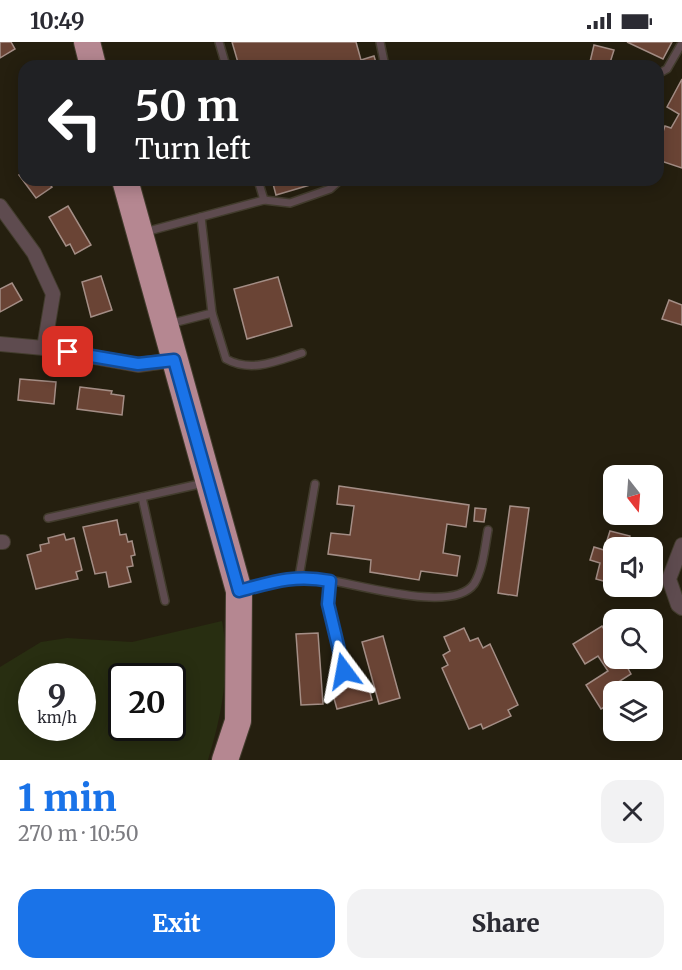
<!DOCTYPE html>
<html lang="en">
<head>
<meta charset="utf-8">
<style>
  :root { --surface:#fff; --page:#f2f2f3; --text:#2b2b33; --muted:#7c7c81; --accent:#1a73e8 }
  body { margin:0; font-family:Merriweather,serif; background:var(--page); color:var(--text); height:100vh; display:flex; flex-direction:column; font-size:22px; white-space:nowrap }
  * { box-sizing:border-box; margin:0 }
  p { font-size:20px; color:var(--muted) }
  .icon { flex:none; width:33px; height:33px; fill:none; stroke:currentColor; stroke-width:2; stroke-linecap:round; stroke-linejoin:round }
  .map { position:relative; height:718px; overflow:hidden }
  .side { display:flex; flex-direction:column; background:var(--surface); flex:1 }
  .side>* { flex:none }
  .hud { position:absolute; left:18px; top:18px; width:646px; height:126px; border-radius:18px; box-shadow:0 3px 15px #0003; background:#202124; color:#fff; overflow:hidden }
  .needle { width:39px; rotate:163deg }
  .tools { position:absolute; left:603px; top:423px; display:grid; gap:12px }
  .tools a { display:grid; place-items:center; width:60px; height:60px; border-radius:12px; background:var(--surface); box-shadow:0 3px 15px #0003; font-size:30px }
  .speed { position:absolute; left:18px; top:621px; display:flex; gap:12px; font-size:30px; font-weight:700; text-align:center }
  .speed>* { display:grid; place-content:center; width:78px; height:78px; border-radius:50%; background:var(--surface); box-shadow:0 3px 15px #0003; line-height:1 }
  .speed small { font-size:15px; font-weight:400 }
  .speed .limit { border:3px solid #111; border-radius:9px; background:#fff; color:#111 }
  .pin { position:absolute; display:grid; place-items:center; width:51px; height:51px; color:#fff; margin:-26px; border-radius:12px; box-shadow:0 3px 9px #0006 }
  .me { position:absolute; width:66px; margin:-33px; rotate:347deg; stroke-linejoin:round; filter:drop-shadow(0 0 4px #0008) }
  .turn { display:flex; align-items:center; gap:21px; height:126px; padding:0 18px; font-size:27px }
  .turn .icon { width:78px; height:78px; stroke-width:2.5 }
  .turn b { display:block; font-size:42px; line-height:51px }
  .round { display:grid; place-items:center; flex:none; width:63px; height:63px; border-radius:18px; background:var(--page) }
  .head { display:flex; align-items:center; justify-content:space-between; height:102px; padding:0 18px }
  h1 { font-size:36px; font-weight:800; line-height:45px; color:var(--accent) }
  .primary-button { display:flex; gap:12px; margin-top:auto; padding:12px 18px }
  .primary-button a { flex:1; height:69px; border-radius:18px; background:var(--accent); color:#fff; font-size:24px; font-weight:800; line-height:69px; text-align:center }
  .primary-button a+a { background:var(--page); color:var(--text) }
  .status { display:flex; justify-content:space-between; align-items:center; height:42px; padding:0 30px; background:var(--surface); direction:ltr }
  .status svg { height:16px; fill:currentColor }
  .map>svg:first-child { display:block }
  .green { fill:#282e11; fill-rule:evenodd }
  .building { fill:#6a4435; stroke:#a48e86; stroke-width:1.5 }
  .lines { fill:none; stroke-linecap:round; stroke-linejoin:round }
  .lane-casing { stroke:#423c2d; stroke-width:10 }
  .street-casing { stroke:#423c2d; stroke-width:16 }
  .highway-casing { stroke:#423c2d; stroke-width:28 }
  .lane { stroke:#5e4b4f; stroke-width:7 }
  .street { stroke:#5e4b4f; stroke-width:14 }
  .highway { stroke:#b58791; stroke-width:26 }
  .route-casing { stroke:#114b97; stroke-width:15 }
  .route { stroke:#1a73e8; stroke-width:10 }
</style>
</head>
<body>
<div class="status"><b>10:49</b><svg viewBox="0 0 49 12"><path d="M0 12V9h3v3zM5 12V6h3v6zM10 12V3h3v9zM15 12V0h3v12zM26 1h20v11H26zM47 4h2v5h-2z"/></svg></div>
<div class="map">
<svg width="682" height="718" viewBox="0 0 682 718">
  <rect width="100%" height="100%" fill="#251f0f"/>
  <path class="green" d="M222 579C231 626 222 673 208 718H0V625L41 600 67 596 132 600ZM32 634H82V686H32ZM122 634H172V686H122Z"/>
  <g class="building">
    <polygon points="0,0 11,0 15,7 0,16"/>
    <polygon points="232,0 356,0 361,18 374,14 377,24 239,24"/>
    <polygon points="627,0 672,0 663,17"/>
    <polygon points="594,3 614,8 609,24 590,20"/>
    <polygon points="682,37 682,126 658,118 658,104 665,84 671,86 679,72 667,65"/>
    <polygon points="24,130 24,138 46,138 52,145 36,156 19,133"/>
    <polygon points="272,138 327,138 276,153"/>
    <polygon points="68,164 91,203 75,212 70,202 66,204 49,175"/>
    <polygon points="101,234 112,268 91,275 82,240"/>
    <polygon points="278,235 292,284 247,297 234,247"/>
    <polygon points="12,241 22,258 0,270 0,247"/>
    <polygon points="669,258 682,263 682,283 662,277"/>
    <polygon points="20,337 56,340 54,362 18,358"/>
    <polygon points="80,345 112,349 111,352 124,354 122,373 77,367"/>
    <polygon points="339,444 469,463 466,485 447,482 443,511 460,514 457,534 421,529 419,538 370,530 371,518 328,512 331,491 350,493 354,464 337,462"/>
    <polygon points="510,464 529,466 517,554 498,551"/>
    <polygon points="475,466 486,467 484,480 474,479"/>
    <polygon points="117,478 120,493 126,492 128,500 132,499 135,513 131,514 133,524 127,525 131,540 109,545 106,530 95,532 83,485"/>
    <polygon points="610,489 630,494 627,506 614,506 614,542 596,537 600,521 590,518 594,505 604,508"/>
    <polygon points="64,492 66,498 74,496 82,528 76,530 78,537 36,547 27,513 41,509 40,503 49,501 48,496"/>
    <polygon points="602,584 614,603 614,616 622,616 631,632 612,644 615,650 614,660 601,667 586,643 608,629 598,614 585,622 573,602"/>
    <polygon points="464,586 470,599 478,596 483,606 490,602 518,663 508,668 511,674 483,687 481,682 469,687 442,626 448,623 443,613 450,609 444,595"/>
    <polygon points="318,591 323,662 301,663 296,592"/>
    <polygon points="383,594 400,656 379,662 362,600"/>
    <polygon points="366,636 372,658 337,667 331,646"/>
  </g>
  <g class="lines">
    <g class="lane-casing">
      <g id="lane">
        <polyline points="219,0 226,24"/>
        <polyline points="380,0 385,24"/>
        <polyline points="658,32 667,27 682,1"/>
        <polyline points="264,158 290,161 330,147 340,138"/>
        <polyline points="145,190 264,158 258,138"/>
        <path d="M212 271 226 317C251 331 277 319 302 311"/>
        <polyline points="169,282 212,271 201,175"/>
        <polyline points="142,455 165,559"/>
        <polyline points="48,476 204,441"/>
        <polyline points="299,535 315,442"/>
        <polyline points="330,539 328,562 344,629"/>
        <path d="M244 548C265 542 286 534 308 535 342 536 450 575 474 542 483 528 485 504 488 488"/>
      </g>
    </g>
    <g class="street-casing">
      <g id="street">
        <polyline points="0,164 34,211 53,252 44,306"/>
        <polyline points="0,302 44,306 138,323 174,318"/>
        <polyline points="0,500 3,500"/>
        <polyline points="682,503 669,537 678,563 682,566"/>
      </g>
    </g>
    <g class="highway-casing">
      <g id="highway">
        <polyline points="87,0 93,24"/>
        <polyline points="125,138 239,549 238,679 225,718"/>
      </g>
    </g>
    <use href="#lane" class="lane"/>
    <use href="#street" class="street"/>
    <use href="#highway" class="highway"/>
  </g>
  <g class="lines">
    <g class="route-casing">
      <path id="route" d="M68 310 138 322 174 318 239 549C272 540 295 532 330 539L328 562 344 629"/>
    </g>
    <use href="#route" class="route"/>
  </g>
</svg>
<div class="tools">
<a><svg class="needle" viewBox="-14 -14 28 28"><path d="M0-13l5 13h-10z" fill="#e53935"/><path d="M0 13l5-13h-10z" fill="#7c7c81"/></svg></a>
<a><svg class="icon" aria-label="sound" viewBox="0 0 24 24"><path d="M4 9h4l5-4v14l-5-4H4zM17 9q2 3 0 6"/></svg></a>
<a><svg class="icon" aria-label="search" viewBox="0 0 24 24"><circle cx="10" cy="10" r="6"/><path d="M15 15l6 6"/></svg></a>
<a><svg class="icon" aria-label="layers" viewBox="0 0 24 24"><path d="M12 4l9 5-9 5-9-5zM3 14l9 5 9-5"/></svg></a>
</div>
<div class="speed"><div>9<small>km/h</small></div><div class="limit">20</div></div>
<div class="pin" style="left:68px;top:310px;background:#d93025"><svg class="icon" aria-label="arrive" viewBox="0 0 24 24"><path d="M6 21V4h12l-3 4 3 4H6"/></svg></div>
<svg class="me" style="left:344px;top:629px" viewBox="-20 -20 40 40"><path d="M0-17L14 15 0 8-14 15z" fill="#1a73e8" stroke="#fff" stroke-width="4"/></svg>
<div class="hud">
<div class="turn"><svg class="icon" aria-label="left" viewBox="0 0 24 24"><path d="M17 20v-9H6M10 6l-5 5 5 5"/></svg><div><b>50 m</b>Turn left</div></div>
</div>
</div>
<section class="side">
<div class="head"><div><h1>1 min</h1><p>270 m · 10:50</p></div><a class="round"><svg class="icon" aria-label="close" viewBox="0 0 24 24"><path d="M6 6l12 12M18 6L6 18"/></svg></a></div>
<div class="primary-button"><a>Exit</a><a>Share</a></div>
</section>
</body>
</html>
